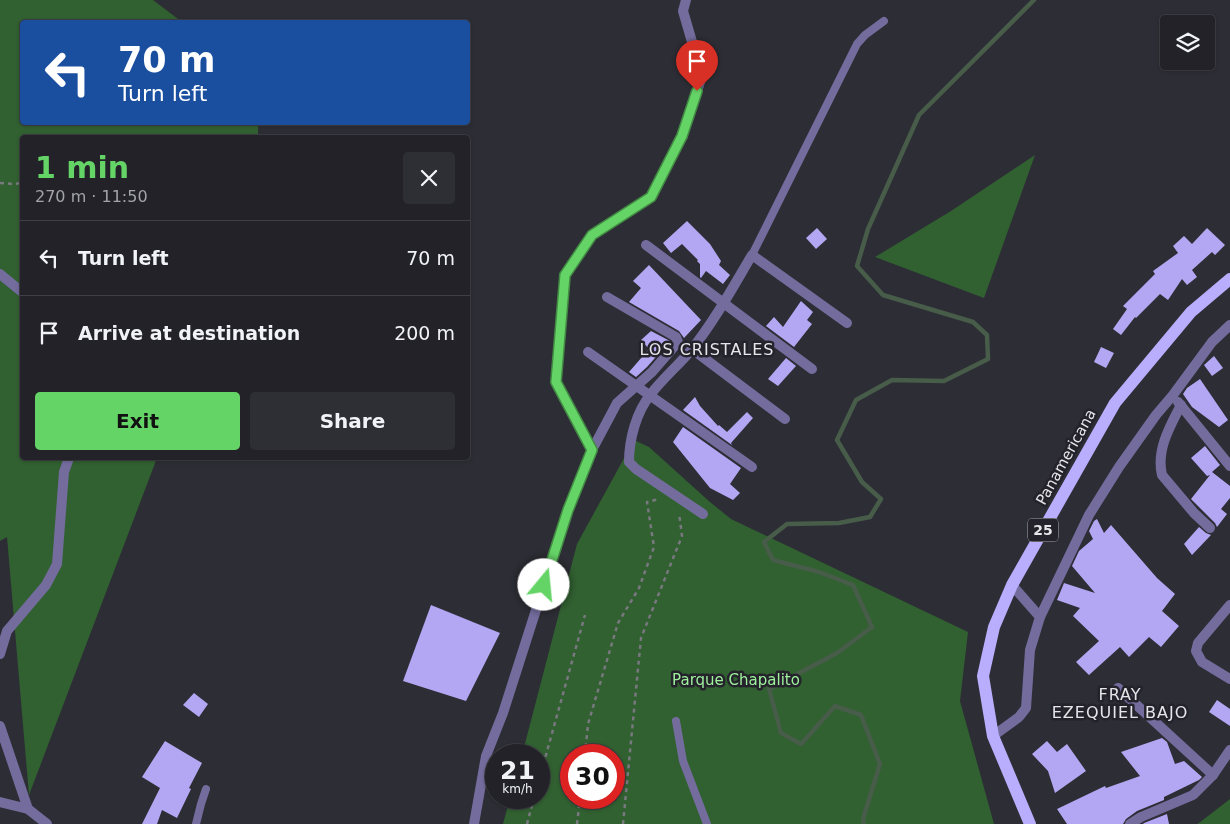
<!DOCTYPE html>
<html lang="en">
<head>
<meta charset="utf-8">
<style>
  :root { --surface:#222228; --page:#2e2f34; --text:#f1f3f6; --muted:#a2a4a8; --line:#3f3f45; --accent:#65d467 }
  body { margin:0; font-family:"DejaVu Sans",sans-serif; background:var(--page); color:var(--text); height:100vh; display:flex; flex-direction:column; font-size:19px; white-space:nowrap }
  * { box-sizing:border-box; margin:0 }
  p { font-size:16px; color:var(--muted) }
  .icon { flex:none; width:28px; height:28px; fill:none; stroke:currentColor; stroke-width:2; stroke-linecap:round; stroke-linejoin:round }
  .map { position:relative; flex:1; overflow:hidden }
  .sheet { position:absolute; left:20px; top:135px; width:450px; height:325px; display:flex; flex-direction:column; background:var(--surface); border-radius:5px; box-shadow:0 1px 4px #0004,0 0 0 1px var(--line) }
  .sheet>* { flex:none }
  .top-card { position:absolute; left:20px; top:20px; width:450px; height:105px; border-radius:5px; box-shadow:0 1px 4px #0004,0 0 0 1px var(--line); background:#1a4fa0; color:#fff; overflow:hidden }
  .controls { position:absolute; left:1160px; top:15px; display:grid; gap:10px }
  .controls a { display:grid; place-items:center; width:55px; height:55px; border-radius:5px; background:var(--surface); box-shadow:0 1px 4px #0004,0 0 0 1px var(--line); font-size:25px }
  .speed { position:absolute; left:485px; top:744px; display:flex; gap:10px; font-size:25px; font-weight:700; text-align:center }
  .speed>* { display:grid; place-content:center; width:65px; height:65px; border-radius:50%; background:var(--surface); box-shadow:0 1px 4px #0004,0 0 0 1px var(--line); line-height:1 }
  .speed small { font-size:12px; font-weight:400 }
  .speed .limit { border:8px solid #d22; background:#fff; color:#111 }
  .pin { position:absolute; display:grid; place-items:center; width:42px; height:42px; color:#fff; margin:-51px -21px; border-radius:50% 50% 50% 0; rotate:-45deg; box-shadow:0 0 5px #0007 }
  .pin .icon { rotate:45deg }
  .me { position:absolute; width:55px; margin:-28px; rotate:17deg; stroke-linejoin:round; filter:drop-shadow(0 0 4px #0008) }
  .turn { display:flex; align-items:center; gap:18px; height:105px; padding:0 15px; font-size:22px }
  .turn .icon { width:65px; height:65px; stroke-width:2.5 }
  .turn b { display:block; font-size:35px; line-height:42px }
  .round { display:grid; place-items:center; flex:none; width:52px; height:52px; border-radius:5px; background:var(--page) }
  .summary { display:flex; align-items:center; justify-content:space-between; height:85px; padding:0 15px }
  h1 { font-size:30px; font-weight:800; line-height:38px; color:var(--accent) }
  .action { display:flex; gap:10px; margin-top:auto; padding:10px 15px }
  .action a { flex:1; height:58px; border-radius:5px; background:var(--accent); color:#111; font-size:20px; font-weight:800; line-height:58px; text-align:center }
  .action a+a { background:var(--page); color:var(--text) }
  ul { padding:0; list-style:none }
  li { display:flex; align-items:center; gap:15px; height:75px; padding:0 15px; border-top:1px solid var(--line) }
  li div { flex:1 }
  li b { display:block; font-size:19px }
  li em { font-style:normal }
  .map>svg:first-child { display:block }
  .green { fill:#316031; fill-rule:evenodd }
  .lines { fill:none; stroke-linecap:round; stroke-linejoin:round }
  .stream { stroke:#475c49; stroke-width:4.5 }
  .building { fill:#b3a7f3 }
  .path { stroke:#78787f; stroke-width:2.5; stroke-dasharray:4 4; stroke-linecap:butt }
  .service { stroke:#736c9d; stroke-width:8 }
  .minor { stroke:#736c9d; stroke-width:10 }
  .primary { stroke:#b9adfe; stroke-width:12 }
  .route-casing { stroke:#428a43; stroke-width:12 }
  .route { stroke:#65d467; stroke-width:9 }
  .labels { text-anchor:middle; stroke-width:5; stroke-linejoin:round; paint-order:stroke }
  .shield { fill:#24232b; stroke:#ababb1; stroke-width:1 }
  .shield-label { font-size:14px; font-weight:bold; fill:#e5e5ea }
  .street-label { font-size:15px; fill:#e5e5ea; stroke:#24232b }
  .park-label { font-size:15px; fill:#9ff19d; stroke:#24232b }
  .neighbourhood-label { font-size:16px; letter-spacing:1px; fill:#e5e5ea; stroke:#24232b }
</style>
</head>
<body>
<div class="map">
<svg width="1230" height="824" viewBox="0 0 1230 824">
  <rect width="100%" height="100%" fill="#2d2d35"/>
  <g class="green">
    <polygon points="0,0 153,0 182,22 22,22 22,122 258,123 258,137 22,138 22,458 157,458 29,795 7,537 0,541"/>
    <polygon points="1035,155 984,298 875,257 951,211"/>
    <path d="M634 440 649 447 710 502 731 519 968 632 960 701 994 824H503L510 798H539V755H522L577 544ZM571 755H614V798H571Z"/>
    <polygon points="1230,799 1230,824 1197,824 1199,823"/>
  </g>
  <g class="lines">
    <polyline class="stream" points="864,824 863,819 880,764 861,715 835,706 801,744 781,733 769,689 837,653 872,627 853,585 819,572 773,560 764,542 787,524 839,523 870,517 881,499 862,482 837,440 856,400 892,380 944,381 988,359 987,335 973,322 883,295 857,266 868,229 919,115 1034,0"/>
  </g>
  <g class="building">
    <polygon points="687,221 710,244 721,261 719,265 730,275 723,284 706,271 701,278 700,277 700,264 697,261 698,260 682,244 671,253 663,243"/>
    <polygon points="817,228 827,239 816,249 806,238"/>
    <polygon points="1207,228 1225,245 1215,255 1212,252 1192,270 1197,277 1187,285 1182,279 1168,300 1160,294 1136,318 1135,317 1121,335 1113,329 1127,309 1123,306 1155,274 1153,271 1178,253 1173,246 1184,236 1192,244"/>
    <polygon points="649,265 701,320 684,338 679,331 629,302 641,288 633,281"/>
    <polygon points="801,301 813,312 807,320 812,324 794,347 766,326 774,317 783,327"/>
    <polygon points="651,331 670,341 647,367 636,377 629,372 649,349 641,340"/>
    <polygon points="1101,347 1114,353 1106,368 1094,362"/>
    <polygon points="1214,356 1223,368 1212,376 1204,365"/>
    <polygon points="786,358 796,366 778,386 768,379"/>
    <polygon points="1200,379 1228,420 1219,427 1192,407 1183,394 1187,388"/>
    <polygon points="695,397 700,406 718,426 719,425 727,432 747,412 753,418 731,443 732,445 683,410"/>
    <polygon points="683,427 741,468 730,484 740,493 733,500 710,488 673,442"/>
    <polygon points="1205,446 1220,465 1212,472 1230,486 1230,498 1221,509 1227,514 1217,527 1215,523 1191,499 1210,475 1207,476 1191,458"/>
    <polygon points="1097,519 1104,533 1111,525 1157,578 1175,594 1162,611 1179,626 1161,647 1149,637 1129,657 1120,647 1089,675 1076,662 1099,641 1073,616 1080,608 1057,600 1064,583 1095,593 1072,566 1079,551 1093,539 1089,531 1094,521"/>
    <polygon points="1199,527 1206,533 1211,535 1192,555 1184,544"/>
    <polygon points="431,605 500,633 466,701 403,681"/>
    <polygon points="194,693 208,704 199,717 183,705"/>
    <polygon points="1217,700 1230,709 1230,726 1209,712"/>
    <polygon points="1162,738 1167,742 1175,764 1184,761 1202,777 1199,780 1164,797 1164,800 1137,811 1126,819 1123,824 1067,824 1057,809 1105,786 1106,788 1140,776 1121,752"/>
    <polygon points="165,741 202,763 189,788 191,789 177,818 162,810 157,824 142,824 160,788 142,777"/>
    <polygon points="1047,741 1057,752 1067,744 1086,771 1055,793 1048,771 1032,754"/>
    <polygon points="1167,814 1169,824 1143,824 1144,823"/>
  </g>
  <g class="lines">
    <g class="path">
      <polyline points="0,183 13,184 22,183"/>
      <polyline points="585,755 588,724 618,623 639,588 654,547 647,502 659,499"/>
      <polyline points="539,780 585,615"/>
      <polyline points="527,824 534,798"/>
      <polyline points="577,824 580,798"/>
      <polyline points="623,824 641,638 682,536 679,513"/>
    </g>
    <g class="service">
      <polyline points="752,255 857,44 865,35 884,21"/>
      <polyline points="676,721 683,761 707,824"/>
      <polyline points="196,824 201,804 206,789"/>
    </g>
    <g class="minor">
      <polyline points="646,245 812,369"/>
      <polyline points="0,274 22,292"/>
      <polyline points="692,349 785,419"/>
      <polyline points="588,352 752,467"/>
      <polyline points="1178,402 1230,466"/>
      <path d="M1181 405C1170 426 1156 450 1162 475L1194 513 1210 528"/>
      <polyline points="592,450 617,403 652,372 678,342 676,337 607,297"/>
      <path d="M703 514 636 469 629 462C629 440 636 412 651 394 663 378 679 365 692 349 715 320 733 287 752 255L847 323"/>
      <polyline points="1012,585 1040,617"/>
      <polyline points="1230,605 1198,643 1196,651 1202,662 1230,679"/>
      <polyline points="0,654 7,631 46,585 57,564 64,472 69,458"/>
      <polyline points="1118,688 1213,775"/>
      <polyline points="0,726 28,809"/>
      <polyline points="993,736 1019,717 1026,708 1030,650 1040,617 1089,515 1119,467 1156,415 1173,395 1212,342 1230,325"/>
      <polyline points="0,802 28,809 47,824"/>
      <polyline points="474,824 486,756 503,713 568,510 592,450 556,382 565,275 592,235 651,197 682,136 702,76 683,11 686,0"/>
      <polyline points="1130,824 1141,817 1193,795 1213,775 1230,750"/>
    </g>
    <polyline class="primary" points="1030,824 993,736 983,676 994,627 1012,585 1115,403 1191,312 1230,279"/>
  </g>
  <g class="lines">
    <g class="route-casing">
      <polyline id="route" points="544,585 568,510 592,450 556,382 565,275 592,235 651,197 682,136 697,91"/>
    </g>
    <use href="#route" class="route"/>
  </g>
  <g class="labels">
    <rect class="shield" x="1028" y="518.5" width="30" height="23" rx="4"/>
    <g class="shield-label">
      <text x="1043" y="535">25</text>
    </g>
    <g class="street-label">
      <text transform="translate(1066 457) rotate(-61)" y="5">Panamericana</text>
    </g>
    <g class="park-label">
      <text x="736" y="685">Parque Chapalito</text>
    </g>
    <g class="neighbourhood-label">
      <text x="707" y="355">LOS CRISTALES</text>
      <text x="1120" y="700">FRAY<tspan x="1120" dy="18">EZEQUIEL BAJO</tspan></text>
    </g>
  </g>
</svg>
<div class="controls">
<a><svg class="icon" aria-label="layers" viewBox="0 0 24 24"><path d="M12 4l9 5-9 5-9-5zM3 14l9 5 9-5"/></svg></a>
</div>
<div class="speed"><div>21<small>km/h</small></div><div class="limit">30</div></div>
<div class="pin" style="left:697px;top:91px;background:#d93025"><svg class="icon" aria-label="arrive" viewBox="0 0 24 24"><path d="M6 21V4h12l-3 4 3 4H6"/></svg></div>
<svg class="me" style="left:544px;top:585px" viewBox="-20 -20 40 40"><circle r="19" fill="#fff"/><path d="M0-13L10 11 0 6-10 11z" fill="#65d467"/></svg>
<div class="top-card">
<div class="turn"><svg class="icon" aria-label="left" viewBox="0 0 24 24"><path d="M17 20v-9H6M10 6l-5 5 5 5"/></svg><div><b>70 m</b>Turn left</div></div>
</div>
<section class="sheet">
<div class="summary"><div><h1>1 min</h1><p>270 m · 11:50</p></div><a class="round"><svg class="icon" aria-label="close" viewBox="0 0 24 24"><path d="M6 6l12 12M18 6L6 18"/></svg></a></div>
<ul>
<li><svg class="icon" aria-label="left" viewBox="0 0 24 24"><path d="M17 20v-9H6M10 6l-5 5 5 5"/></svg><div><b>Turn left</b></div><em>70 m</em></li>
<li><svg class="icon" aria-label="arrive" viewBox="0 0 24 24"><path d="M6 21V4h12l-3 4 3 4H6"/></svg><div><b>Arrive at destination</b></div><em>200 m</em></li>
</ul>
<div class="action"><a>Exit</a><a>Share</a></div>
</section>
</div>
</body>
</html>
